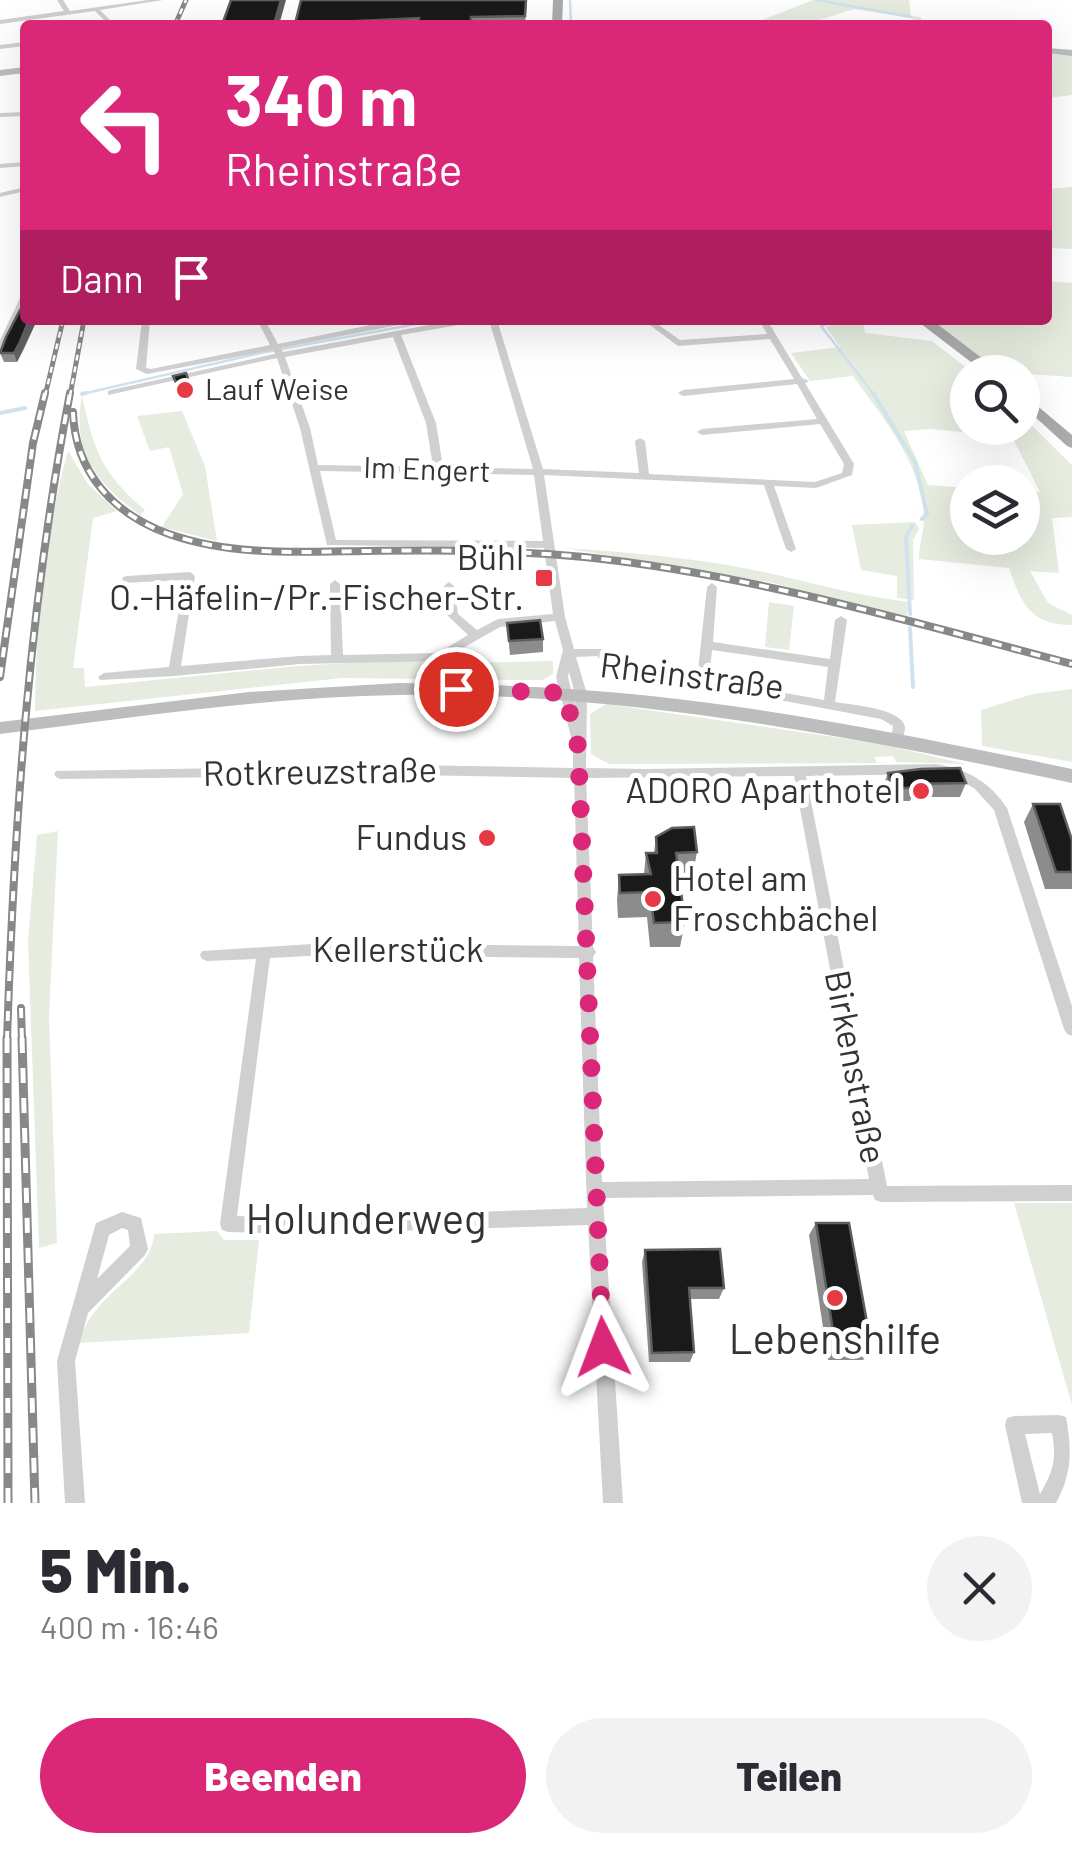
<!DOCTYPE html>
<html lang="de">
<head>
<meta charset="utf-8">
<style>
  :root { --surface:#fff; --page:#f2f2f3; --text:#2b2b33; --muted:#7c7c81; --accent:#db2777 }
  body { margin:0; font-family:Barlow,sans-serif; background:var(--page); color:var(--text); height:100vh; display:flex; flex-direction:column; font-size:38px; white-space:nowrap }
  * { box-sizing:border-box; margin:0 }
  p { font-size:32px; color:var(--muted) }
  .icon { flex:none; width:55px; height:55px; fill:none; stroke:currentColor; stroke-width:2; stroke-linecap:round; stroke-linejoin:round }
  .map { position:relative; height:1503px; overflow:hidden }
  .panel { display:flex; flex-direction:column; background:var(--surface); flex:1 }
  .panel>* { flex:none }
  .banner { position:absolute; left:20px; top:20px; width:1032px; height:305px; border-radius:10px; box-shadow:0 10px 40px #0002; background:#db2777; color:#fff; overflow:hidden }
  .buttons { position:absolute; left:950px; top:355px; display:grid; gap:20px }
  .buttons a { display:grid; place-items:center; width:90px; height:90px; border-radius:50%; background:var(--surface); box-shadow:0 10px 40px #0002; font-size:50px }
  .pin { position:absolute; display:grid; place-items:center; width:85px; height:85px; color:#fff; margin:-42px; border:5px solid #fff; border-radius:50%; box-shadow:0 2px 10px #0007 }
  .me { position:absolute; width:110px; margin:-55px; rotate:357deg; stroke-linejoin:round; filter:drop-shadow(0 0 8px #0008) }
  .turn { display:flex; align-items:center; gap:35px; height:210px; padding:0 40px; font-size:45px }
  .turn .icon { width:130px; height:130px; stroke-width:2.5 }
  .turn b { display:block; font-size:70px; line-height:85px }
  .then { display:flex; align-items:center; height:95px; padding:0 40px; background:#0003; gap:20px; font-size:38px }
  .round { display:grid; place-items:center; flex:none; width:105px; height:105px; border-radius:52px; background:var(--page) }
  .headline { display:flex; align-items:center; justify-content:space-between; height:170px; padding:0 40px }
  h1 { font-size:60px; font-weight:800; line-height:75px }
  .cta { display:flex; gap:20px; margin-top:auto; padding:20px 40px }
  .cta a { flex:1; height:115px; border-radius:60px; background:var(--accent); color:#fff; font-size:40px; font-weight:800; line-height:115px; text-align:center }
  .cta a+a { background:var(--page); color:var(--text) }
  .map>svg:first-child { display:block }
  .green { fill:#e6ecdf; fill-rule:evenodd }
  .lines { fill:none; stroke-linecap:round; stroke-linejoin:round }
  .stream-far1 { stroke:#cfe2ee; stroke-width:2.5 }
  .stream { stroke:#cfe2ee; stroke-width:4 }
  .street { fill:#d0d0d0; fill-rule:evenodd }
  .secondary { fill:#bdbdbd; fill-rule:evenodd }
  .primary { fill:#ababab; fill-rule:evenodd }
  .rail-far2-casing { stroke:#888; stroke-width:5 }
  .rail-far1-casing { stroke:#888; stroke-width:8 }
  .rail-casing { stroke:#888; stroke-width:9 }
  .rail-far2 { stroke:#fff; stroke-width:2.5; stroke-dasharray:6; stroke-linecap:butt }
  .rail-far1 { stroke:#fff; stroke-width:4; stroke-dasharray:10; stroke-linecap:butt }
  .rail { stroke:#fff; stroke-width:5; stroke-dasharray:15; stroke-linecap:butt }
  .wall { fill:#8c8c8c }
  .shaded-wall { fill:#5f5f5f }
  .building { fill:#1a1a1a; stroke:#5f5f5f; stroke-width:2.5 }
  .route { stroke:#db2777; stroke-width:18; stroke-dasharray:0 32.4 }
  .poi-dot { fill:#e63946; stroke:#fff; stroke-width:4 }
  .labels { text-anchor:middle; stroke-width:10; stroke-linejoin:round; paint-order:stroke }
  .far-poi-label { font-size:30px; fill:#333; stroke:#fff; text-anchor:start }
  .far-street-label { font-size:30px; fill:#333; stroke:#fff }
  .poi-label { font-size:35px; fill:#333; stroke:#fff; text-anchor:end }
  .street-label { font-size:35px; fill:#333; stroke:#fff }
  .near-street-label { font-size:42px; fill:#333; stroke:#fff }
  .near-poi-label { font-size:42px; fill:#333; stroke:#fff }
</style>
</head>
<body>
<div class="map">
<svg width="1072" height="1503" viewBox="0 0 1072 1503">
  <rect width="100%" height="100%" fill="#fff"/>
  <g class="green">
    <polygon points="813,0 909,0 911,16 921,17 922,25 914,25 912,18 854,9 804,25 726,25 731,21 757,22"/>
    <polygon points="1048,51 1072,53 1072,95 1048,98"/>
    <polygon points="1072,187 1072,249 1048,248 1048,189"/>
    <polygon points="1048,281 1072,283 1072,377 999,372 931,320 1048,320"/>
    <path d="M846 320H863L865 333 932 341 972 372H968V428H1022L1023 417 1072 465V517L1052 518 1059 573 1030 571 1048 603 1072 615V625C1030 625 1021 603 1009 568L919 559C919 545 924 532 924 519 923 465 883 418 853 376L810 381 791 353 840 347 826 327ZM931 429 1012 437 1040 492H1023L1022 538H968L967 488 928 485 904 431Z"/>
    <path d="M82 396C94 450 101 473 145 510L140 515C97 484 71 451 82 396Z"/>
    <polygon points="182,411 205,466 217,541 162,527 183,494 169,447 150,451 137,416"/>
    <path d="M68 451 88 484 117 511 93 518 73 668H84L85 687 297 666 446 657 457 663 553 661V674L543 680 342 678 35 711C36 626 44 536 68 451Z"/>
    <polygon points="915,522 919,529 913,540 914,600 897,598 897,576 861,570 852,525"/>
    <path d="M564 548C626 552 688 557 749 569 802 580 853 595 908 602L907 616 769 582Z"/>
    <polygon points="769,602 794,606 789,650 765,647"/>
    <polygon points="1072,689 1072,762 982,746 981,710 1033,694"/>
    <polygon points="606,704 876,743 966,764 896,762 893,756 875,757 876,763 609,764 591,754 590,714"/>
    <polygon points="58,831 49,1016 57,1243 39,1248 28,941 37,835"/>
    <polygon points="1014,1203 1072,1203 1072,1405"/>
    <path d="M217 1231 224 1240H259L249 1333 79 1343C92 1292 151 1277 154 1234Z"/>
  </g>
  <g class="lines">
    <g class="stream-far1">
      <polyline points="570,0 571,25"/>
      <polyline points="817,0 911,17"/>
      <polyline points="835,320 821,326 875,396"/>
      <polyline points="82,394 260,353 438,320"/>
    </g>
    <g class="stream">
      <polyline points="873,393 915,462 927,514 922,519"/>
      <polyline points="82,394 86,393"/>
      <polyline points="0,413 25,408"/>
      <polyline points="910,614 906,537 912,526"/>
      <polyline points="910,628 913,687"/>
    </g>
    <g class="street">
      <polygon points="57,0 63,0 70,11 148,0 163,0 100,10 115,25 109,25 95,11 0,24 0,20 64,11"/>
      <polygon points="25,42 25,46 0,49 0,45"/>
      <polygon points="25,112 25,116 0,117 0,113"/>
      <polygon points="25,162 25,166 0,168 0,164"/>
      <polygon points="25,187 25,191 0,197 0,193"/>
      <polygon points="25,293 25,305 4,349 0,352 0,340 21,296"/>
      <path d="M142 320H150L146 368 151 369 270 345 257 320H265L278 344 395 320H412L408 323 281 348 283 352 456 320H474L470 323 401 335 436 423 443 467 533 469 489 320H497L543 469 639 473 635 441 640 438 645 441 649 474 815 482 842 473 844 464 820 424 702 435 697 432 702 429 817 419 797 384 683 396 678 393 683 390 794 379 770 339 678 346 643 320H652L680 340 767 334 759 320H767L802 378 809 381 805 383 854 464 852 475 816 488 774 486 796 549 791 552 786 549 764 485 544 475 565 617 574 649H604L619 668 630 672 697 680 707 587 712 583 717 587 713 642 830 659 835 620 841 616 847 620 835 702C851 705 902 708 905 727 905 731 903 739 901 743H893L891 740 893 726 881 719 747 694 629 680 611 674 597 656 576 657 587 694 586 768 646 769 936 764C967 769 990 782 1007 808L1072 1006V1036L1067 1034 1064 1029 994 810 975 789 960 780 946 775 936 774 806 776 887 1186 1072 1185V1201L881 1202 875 1200 873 1195 603 1198 623 1503H603L588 1225 297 1234 228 1232 222 1230 220 1224 256 959 207 961 202 959 200 955 202 951 328 943 579 946 574 778 411 775 60 779 56 777 54 774 56 771 411 765 573 768V745L556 677 563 650 555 621 500 627 440 661 300 664 174 676 100 680 98 677 104 673 169 667 184 580 123 583 122 580 123 577 127 576 190 572 195 576 181 666 300 656 331 655 330 584 335 580 340 584 343 655 438 653 468 635 447 615 444 586 449 582 454 586 458 614 477 630 498 619 553 614 544 548 327 545 300 428 277 358 108 395V391L111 390 275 354 273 350 147 374 136 369ZM393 337 426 423 433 467 318 465 310 428 285 357ZM320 471 534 475 543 541 336 540ZM712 650 828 667 824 700 747 686 709 681ZM569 672 575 694V705L568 677ZM794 776 869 1179 602 1182 593 957 596 952 593 947 586 778ZM328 955 579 958 587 1208 297 1218 237 1216 270 958Z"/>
      <path d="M122 1212 141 1218 148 1249 145 1255 88 1313 75 1361 85 1503H65L57 1361 96 1223ZM122 1228 128 1230 130 1246 97 1279 109 1235Z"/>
      <path d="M1059 1415 1066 1417C1072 1450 1072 1474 1056 1503H1022L1005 1425 1007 1418 1014 1416ZM1052 1433C1057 1460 1053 1471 1040 1494L1025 1434Z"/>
    </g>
    <g class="secondary">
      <polygon points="1048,48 1072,50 1072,56 1048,53"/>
      <polygon points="25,67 25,73 0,76 0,70"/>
      <path d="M399 683C483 684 567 687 651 696 792 711 933 740 1072 769V783C850 736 626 692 399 695 265 697 132 718 0 734V722L249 692Z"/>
    </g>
    <g class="primary">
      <polygon points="553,0 563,0 562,25 552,25"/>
      <polygon points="916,320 932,320 1000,372 984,372"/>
      <polygon points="1022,393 1072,435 1072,448 1067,446 1022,405"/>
    </g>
    <g class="rail-far2-casing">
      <g id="rail-far2">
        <polyline points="175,25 186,0"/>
        <polyline points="45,396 63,320"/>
        <polyline points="70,396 84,320"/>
      </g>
    </g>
    <g class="rail-far1-casing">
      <g id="rail-far1">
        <path d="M73 412C75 472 113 514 169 534 231 556 299 552 364 551 437 550 511 550 584 557 750 574 911 622 1072 664"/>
        <polyline points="0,677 33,443 45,393"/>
        <polyline points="21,1008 22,1041"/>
        <path d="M7 1041C14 823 29 607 70 393"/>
      </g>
    </g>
    <g class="rail-casing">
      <g id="rail">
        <polyline points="7,1038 8,1503"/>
        <polyline points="22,1038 35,1503"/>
      </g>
    </g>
    <use href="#rail-far2" class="rail-far2"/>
    <use href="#rail-far1" class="rail-far1"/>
    <use href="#rail" class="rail"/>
  </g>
  <g class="wall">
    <polygon points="301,0 527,0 525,25 295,25"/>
    <polygon points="25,320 37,320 23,351 17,362 4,362 0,353"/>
    <polygon points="507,623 543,639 543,652 510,655"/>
    <polygon points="888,773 966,783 960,797 912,797 910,801 887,801 883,786"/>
    <polygon points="1033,804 1072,840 1072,889 1045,889 1024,822"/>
    <polygon points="656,837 697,852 692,878 679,878 685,922 680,947 650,947 647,917 618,918 617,900 619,875 644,874 646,853 654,853"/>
    <polygon points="816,1223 872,1350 863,1360 828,1360 809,1235"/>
    <polygon points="645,1250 724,1288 719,1299 690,1299 694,1352 690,1362 649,1362 642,1262"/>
  </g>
  <g class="shaded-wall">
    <polygon points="281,0 286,0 279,25 274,25"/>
    <polygon points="29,320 37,320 17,362 14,353"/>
    <polygon points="190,385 193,394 180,396 178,387"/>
  </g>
  <g class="building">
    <polygon points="231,0 281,0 274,24 222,25"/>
    <polygon points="301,0 526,0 525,16 471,17 471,22 418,22 419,18 295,24"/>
    <polygon points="20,310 25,310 25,320 29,320 20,342 14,353 0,353 6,337"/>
    <polygon points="186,373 190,385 178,387 173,376"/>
    <polygon points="540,620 543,639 509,641 507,623"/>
    <polygon points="960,768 966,783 914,784 916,788 892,788 888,773 921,769"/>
    <polygon points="1033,804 1060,804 1072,840 1072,872 1056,872"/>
    <polygon points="694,827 697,852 676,853 685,922 654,923 650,892 620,893 619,875 651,874 646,853 657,853 656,837 672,828"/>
    <polygon points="816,1223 849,1223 872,1350 836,1350"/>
    <polygon points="720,1249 724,1288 689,1288 694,1352 652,1353 645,1250"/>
  </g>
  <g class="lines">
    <polyline class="route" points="456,689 565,693 578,746 603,1347"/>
  </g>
  <g class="poi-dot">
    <circle cx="185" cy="390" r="10"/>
    <rect x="534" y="568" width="20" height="20" rx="5"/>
    <circle cx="921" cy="791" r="10"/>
    <circle cx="487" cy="838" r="10"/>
    <circle cx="653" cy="899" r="10"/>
    <circle cx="835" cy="1298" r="10"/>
  </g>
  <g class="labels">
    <g class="far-poi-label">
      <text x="205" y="400">Lauf Weise</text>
    </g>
    <g class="far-street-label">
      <text transform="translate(427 470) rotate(2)" y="10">Im Engert</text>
    </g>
    <g class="poi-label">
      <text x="524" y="570">Bühl<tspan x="524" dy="40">O.-Häfelin-/Pr.-Fischer-Str.</tspan></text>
      <text x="901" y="803">ADORO Aparthotel</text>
      <text x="467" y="850">Fundus</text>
      <text x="673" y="891" text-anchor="start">Hotel am<tspan x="673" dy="40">Froschbächel</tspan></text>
    </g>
    <g class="street-label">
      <text transform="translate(692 676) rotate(7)" y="12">Rheinstraße</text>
      <text transform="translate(320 772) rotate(-1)" y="12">Rotkreuzstraße</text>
      <text x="398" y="962">Kellerstück</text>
      <text transform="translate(855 1067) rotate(79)" y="12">Birkenstraße</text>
    </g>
    <g class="near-street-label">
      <text x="366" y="1234">Holunderweg</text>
    </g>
    <g class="near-poi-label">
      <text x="835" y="1354">Lebenshilfe</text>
    </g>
  </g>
</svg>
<div class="buttons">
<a><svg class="icon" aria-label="search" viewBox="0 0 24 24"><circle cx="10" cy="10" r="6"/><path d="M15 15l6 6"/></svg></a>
<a><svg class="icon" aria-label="layers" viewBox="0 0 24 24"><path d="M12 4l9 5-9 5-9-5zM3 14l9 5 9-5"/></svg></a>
</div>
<div class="pin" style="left:456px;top:689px;background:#d93025"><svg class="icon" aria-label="arrive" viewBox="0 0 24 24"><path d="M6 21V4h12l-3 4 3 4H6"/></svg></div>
<svg class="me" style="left:603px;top:1347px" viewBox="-20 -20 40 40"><path d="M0-17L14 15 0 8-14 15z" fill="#db2777" stroke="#fff" stroke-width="4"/></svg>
<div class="banner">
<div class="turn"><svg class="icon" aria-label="left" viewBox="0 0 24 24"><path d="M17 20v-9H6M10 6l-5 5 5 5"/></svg><div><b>340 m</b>Rheinstraße</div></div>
<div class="then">Dann<svg class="icon" aria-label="arrive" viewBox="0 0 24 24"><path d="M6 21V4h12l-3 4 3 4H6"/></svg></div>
</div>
</div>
<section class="panel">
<div class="headline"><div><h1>5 Min.</h1><p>400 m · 16:46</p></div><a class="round"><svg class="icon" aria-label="close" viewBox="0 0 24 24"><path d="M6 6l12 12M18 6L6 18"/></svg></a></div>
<div class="cta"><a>Beenden</a><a>Teilen</a></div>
</section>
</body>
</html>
